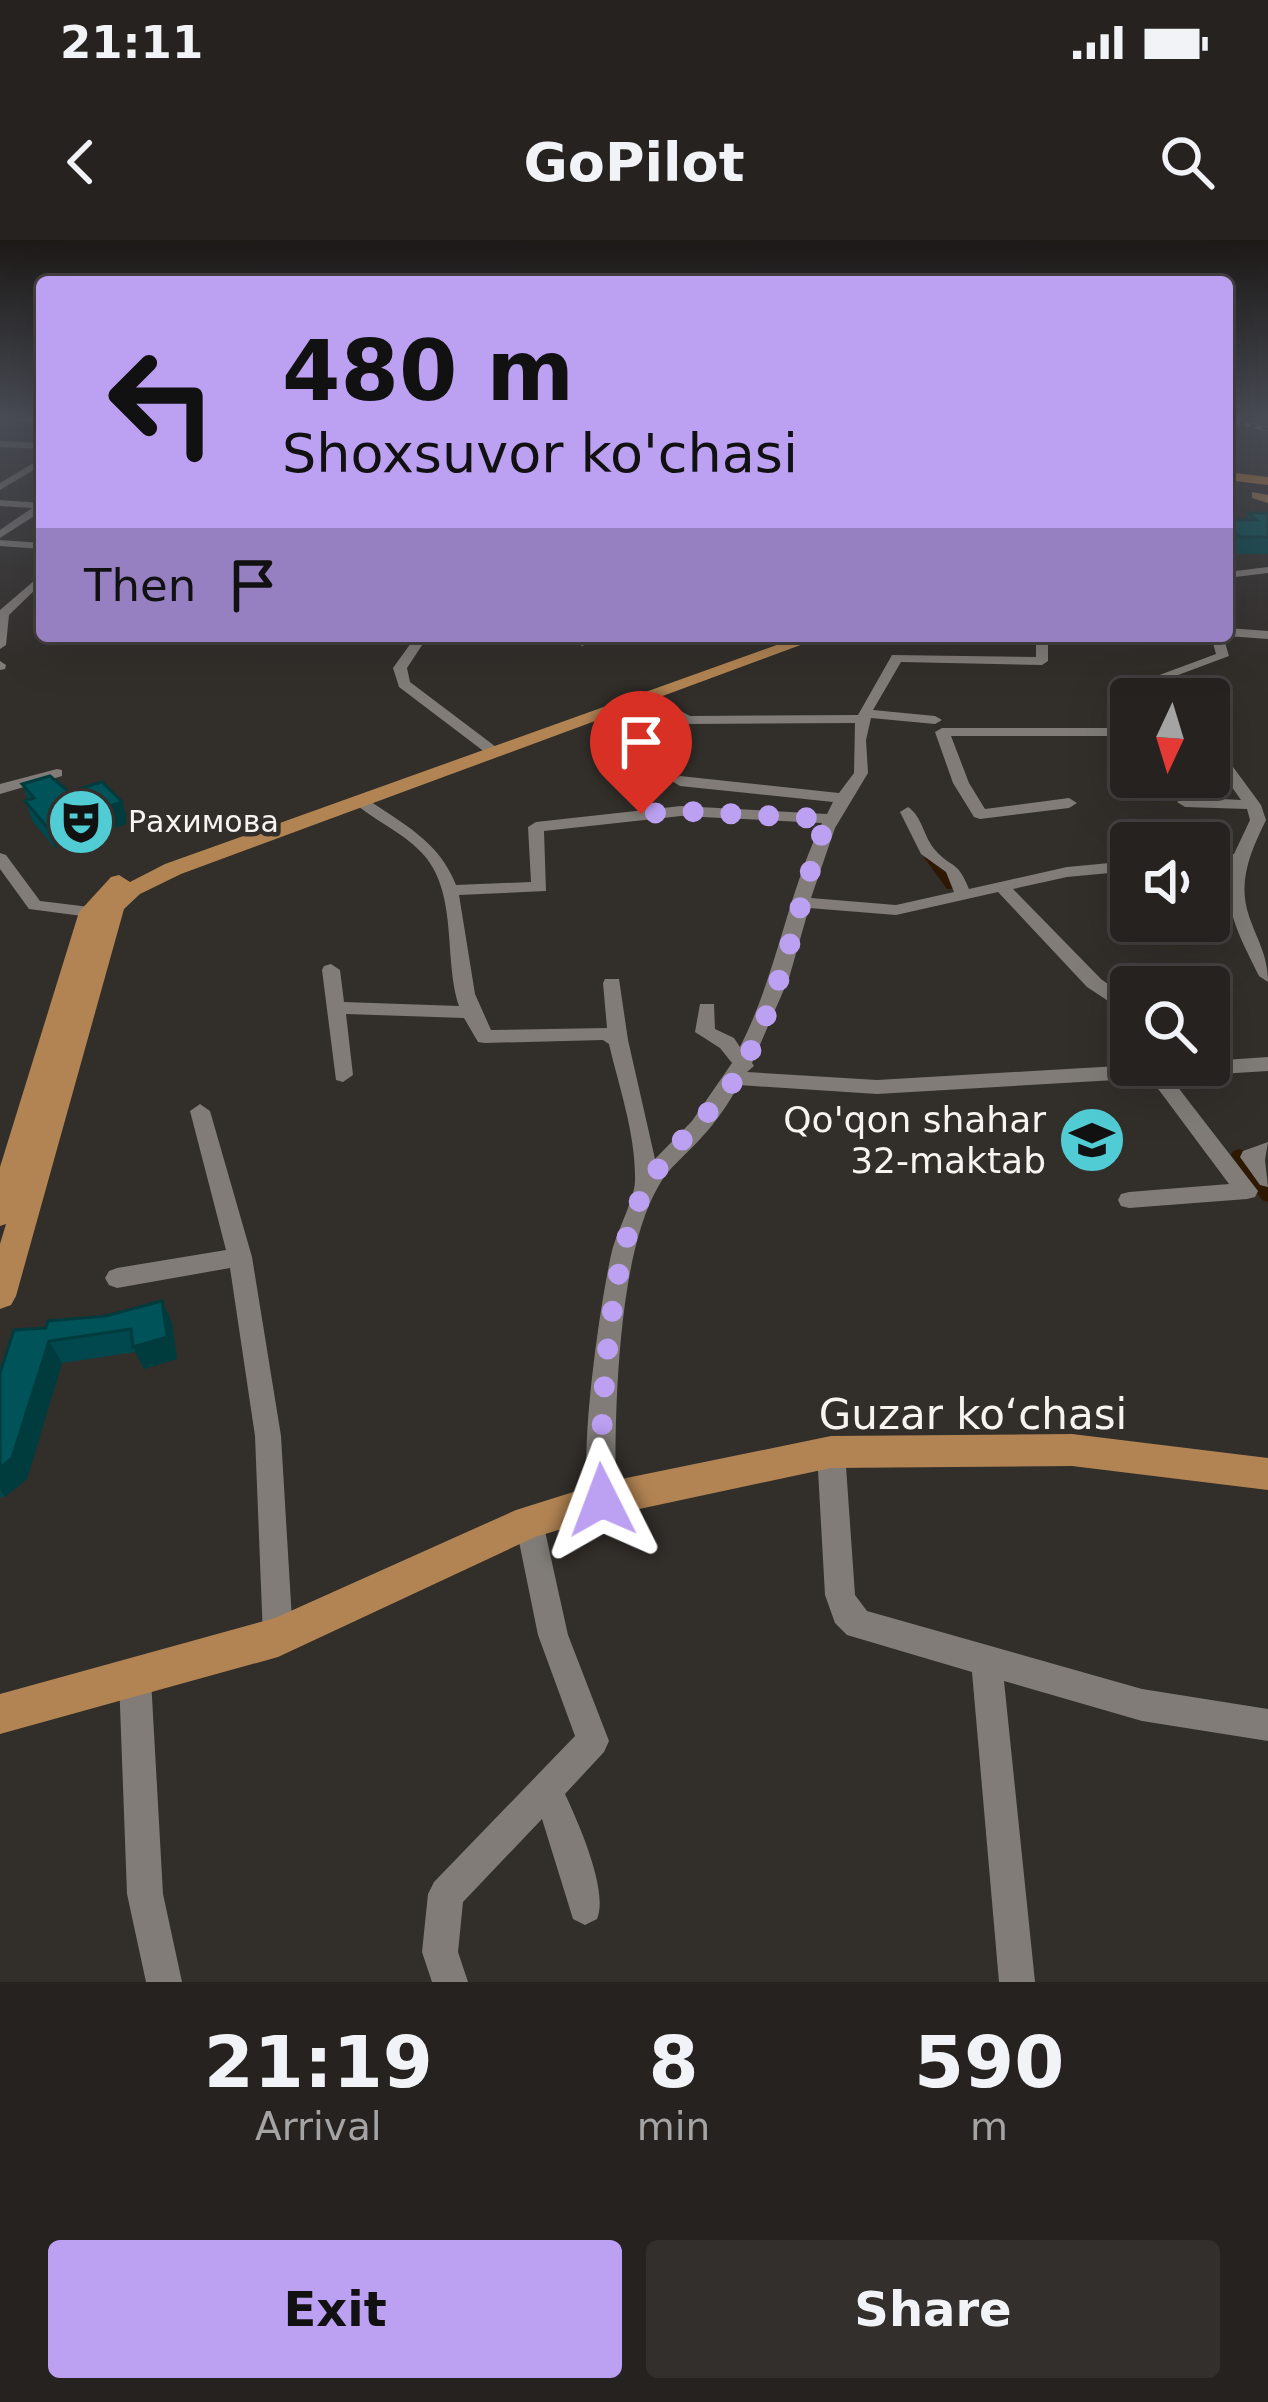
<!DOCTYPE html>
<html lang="en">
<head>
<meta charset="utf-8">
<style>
  :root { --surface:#262220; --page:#322f2d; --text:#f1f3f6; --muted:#a4a4a5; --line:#423f3e; --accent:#bca0f2 }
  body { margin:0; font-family:"DejaVu Sans",sans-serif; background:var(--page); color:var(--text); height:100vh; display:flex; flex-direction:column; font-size:45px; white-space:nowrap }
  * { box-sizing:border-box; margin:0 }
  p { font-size:39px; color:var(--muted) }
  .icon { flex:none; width:66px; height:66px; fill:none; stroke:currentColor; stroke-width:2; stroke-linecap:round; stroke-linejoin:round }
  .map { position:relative; height:1742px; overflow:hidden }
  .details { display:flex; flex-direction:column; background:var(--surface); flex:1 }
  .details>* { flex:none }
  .banner { position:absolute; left:36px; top:36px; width:1197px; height:366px; border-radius:12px; box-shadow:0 12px 48px #0002,0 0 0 3px var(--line); background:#bca0f2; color:#111; overflow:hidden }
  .needle { width:78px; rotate:184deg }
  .buttons { position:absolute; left:1110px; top:438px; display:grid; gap:24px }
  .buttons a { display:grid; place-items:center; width:120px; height:120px; border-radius:12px; background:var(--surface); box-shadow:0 12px 48px #0002,0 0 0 3px var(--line); font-size:60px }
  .pin { position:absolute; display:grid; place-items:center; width:102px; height:102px; color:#fff; margin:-123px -51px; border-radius:50% 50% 50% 0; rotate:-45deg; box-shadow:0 0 12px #0007 }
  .pin .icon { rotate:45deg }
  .me { position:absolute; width:132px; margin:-66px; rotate:357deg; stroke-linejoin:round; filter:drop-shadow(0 0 9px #0008) }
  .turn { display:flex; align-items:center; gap:42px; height:252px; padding:0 48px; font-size:54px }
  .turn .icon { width:156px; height:156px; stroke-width:2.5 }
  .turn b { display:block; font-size:84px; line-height:102px }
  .then { display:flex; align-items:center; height:114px; padding:0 48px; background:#0003; gap:24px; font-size:45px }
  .eta { display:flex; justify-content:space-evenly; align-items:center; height:204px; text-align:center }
  .eta b { font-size:72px; font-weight:600; line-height:84px }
  .primary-button { display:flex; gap:24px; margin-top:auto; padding:24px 48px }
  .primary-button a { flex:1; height:138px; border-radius:12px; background:var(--accent); color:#111; font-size:48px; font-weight:600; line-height:138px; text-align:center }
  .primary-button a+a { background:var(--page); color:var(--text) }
  .status { display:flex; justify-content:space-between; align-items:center; height:84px; padding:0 60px; background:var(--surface); direction:ltr }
  .status svg { height:33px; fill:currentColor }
  header { display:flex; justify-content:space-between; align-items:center; height:156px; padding:0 48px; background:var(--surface); font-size:54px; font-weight:600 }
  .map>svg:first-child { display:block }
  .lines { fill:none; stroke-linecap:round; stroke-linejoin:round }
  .canal { fill:#2f1801; fill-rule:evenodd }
  .minor { fill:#817c78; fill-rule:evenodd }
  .major { fill:#b28453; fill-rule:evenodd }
  .highway { fill:#d3893b; fill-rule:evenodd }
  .rail-casing { stroke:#b8b4b1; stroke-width:4.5 }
  .rail { stroke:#322e2a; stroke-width:3; stroke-dasharray:6; stroke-linecap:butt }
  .wall { fill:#00484d }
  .shaded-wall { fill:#003b3e }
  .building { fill:#005459; stroke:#003b3e; stroke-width:3 }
  .route { stroke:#bca0f2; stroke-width:21; stroke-dasharray:0 37.8 }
  .labels { text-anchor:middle; stroke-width:9; stroke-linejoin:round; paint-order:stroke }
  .far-poi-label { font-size:30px; fill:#f6f3f0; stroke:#322e2a; text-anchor:start }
  .poi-label { font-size:36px; fill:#f6f3f0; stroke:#322e2a; text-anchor:end }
  .near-street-label { font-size:42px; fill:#f6f3f0; stroke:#322e2a }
</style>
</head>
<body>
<div class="status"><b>21:11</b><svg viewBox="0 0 49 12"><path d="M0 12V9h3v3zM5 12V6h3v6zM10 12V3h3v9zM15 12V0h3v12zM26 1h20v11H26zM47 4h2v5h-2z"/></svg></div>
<header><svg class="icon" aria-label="back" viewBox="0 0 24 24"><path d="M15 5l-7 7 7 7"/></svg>GoPilot<svg class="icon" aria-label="search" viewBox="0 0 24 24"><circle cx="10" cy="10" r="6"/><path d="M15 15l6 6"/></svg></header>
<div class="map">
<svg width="1268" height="1742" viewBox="0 0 1268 1742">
  <rect width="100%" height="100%" fill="#322e2a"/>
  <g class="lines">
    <g class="canal">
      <polygon points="930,614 934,616 955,643 955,649 947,649 926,620 924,618"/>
      <polygon points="1239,909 1245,911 1268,944 1268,962 1262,960 1231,915 1233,911"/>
    </g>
    <g class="minor">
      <polygon points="0,201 42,203 42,209 0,207"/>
      <polygon points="42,218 42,225 0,250 0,243"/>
      <polygon points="0,260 42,263 42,271 0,298 0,290 32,268 0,266"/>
      <polygon points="0,300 42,303 42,309 0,306"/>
      <polygon points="1268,327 1268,333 1227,338 1227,332"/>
      <polygon points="42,334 42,343 9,375 6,405 0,409 0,370"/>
      <polygon points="1227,388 1268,391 1268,399 1227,396"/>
      <polygon points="416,396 428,396 407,428 410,442 500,510 500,516 490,516 399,447 393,428"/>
      <polygon points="588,396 607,396 582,406 576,402"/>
      <path d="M943 396H1048V421L1042 425 901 422 873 470 935 476 942 480 935 484 871 478 866 500 868 533 835 588 811 658 896 665 954 652 946 632 921 614 900 572 908 567C923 577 923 597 936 611 952 629 957 619 969 649L1067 627 1131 621V631L1067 637 1013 649 1101 739 1131 761V776L1087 747 998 652 896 675 809 668 789 738 752 823 754 826 747 832 877 840 1135 825H1209V821L1268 817V831L1170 837 1258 951 1255 957 1247 959 1129 968 1121 966 1118 960 1121 954 1129 952 1229 944 1150 838 877 854 739 845C728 864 716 882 701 898 687 914 668 928 658 947 617 1017 614 1179 616 1260L612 1269 602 1273 592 1269C575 1230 601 1057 612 1011 617 992 635 957 635 941 636 895 619 847 609 804L603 800 485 803 478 802 464 778 346 774 353 835 343 842 336 840 322 730 324 726 331 724 340 730 344 762 459 766C443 717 459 651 421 612 401 591 373 580 352 561L360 556 365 558C402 583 439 601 456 645L531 642 528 587 536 582 681 566 827 574 833 562 680 546 672 541 680 536 839 553 854 533 855 483 688 484 638 458 650 455 690 476 858 475 892 415 1036 417V403L949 400ZM681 576 822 583C787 655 777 734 740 807L734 798 715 789 714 764H700L695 792 720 808 732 823 692 881 655 919 628 800 619 739H605L603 743 607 788 491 790 475 754 459 655 546 651 544 591Z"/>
      <polygon points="1211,396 1223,396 1229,416 1154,444 1168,459 1153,459 1138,443 1216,414"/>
      <polygon points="0,421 6,425 5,429 0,430"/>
      <polygon points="942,488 1131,488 1131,496 951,496 969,543 985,569 1069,558 1077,563 1069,568 980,579 974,577 953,543 935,492"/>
      <path d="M1209 500 1214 501 1261 565 1266 580C1251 611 1237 641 1249 676 1257 700 1268 715 1268 742L1259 736C1241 699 1222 667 1230 625L1209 627V617L1234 614 1250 580 1247 569 1185 567 1177 562 1185 557 1241 560 1209 514Z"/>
      <polygon points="57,529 62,530 62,536 0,554 0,544"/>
      <polygon points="0,613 6,615 40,661 90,667 99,672 90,677 29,669 0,629"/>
      <polygon points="200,864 210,871 252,1017 281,1196 293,1397 289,1408 278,1412 267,1408 263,1397 255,1196 230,1028 117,1048 109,1045 105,1038 109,1031 117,1028 226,1010 190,871"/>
      <polygon points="1268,902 1265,920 1268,947 1260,945 1240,917 1243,911"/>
      <polygon points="831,1200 841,1203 845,1212 855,1355 867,1371 1142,1449 1268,1469 1268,1501 1142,1481 1004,1441 1035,1742 999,1742 972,1432 847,1395 835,1383 825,1355 817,1212 821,1203"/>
      <path d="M529 1269 539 1273 543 1282 568 1395 609 1501 604 1512 565 1554C578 1582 609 1651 597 1679L585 1685 573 1679 542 1579 463 1662 458 1712 468 1742H432L422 1712 428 1654 434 1642 575 1496 538 1395 515 1282 519 1273Z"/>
      <polygon points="135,1423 146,1428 151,1439 163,1654 182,1742 146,1742 127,1654 119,1439 124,1428"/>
    </g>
    <g class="major">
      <polygon points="1227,248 1234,248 1236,251 1227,256"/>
      <polygon points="1252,252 1268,255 1268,263 1252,258"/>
      <polygon points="802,396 825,396 181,634 140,654 124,669 16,1056 11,1065 0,1069 0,1004 6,984 0,986 0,927 79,672 111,637 119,635 130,642 165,624"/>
      <polygon points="1072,1194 1268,1218 1268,1250 1072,1226 831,1228 602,1277 535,1297 278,1417 0,1494 0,1454 275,1378 516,1270 602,1243 831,1196"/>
    </g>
    <g class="highway">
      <polygon points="4,179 42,179 42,185"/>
      <polygon points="1227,232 1268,237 1268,245 1227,240"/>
    </g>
    <g class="rail-casing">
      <polyline id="rail" points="1227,180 1268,189"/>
    </g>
    <use href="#rail" class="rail"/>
  </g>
  <g class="wall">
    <polygon points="1248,273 1268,273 1268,314 1234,314 1227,307 1227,280 1246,280"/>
    <polygon points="22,544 69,552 129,583 55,608 33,582 25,561 28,560"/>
    <polygon points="162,1061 172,1083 177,1119 144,1129 136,1112 62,1123 27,1239 5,1257 0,1257 0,1133 46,1088 106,1076"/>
  </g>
  <g class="shaded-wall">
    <polygon points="122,562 129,583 55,608 47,587"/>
    <polygon points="162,1061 172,1083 177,1119 144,1129 133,1107"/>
    <polygon points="49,1101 62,1123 27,1239 5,1257 0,1250 0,1228"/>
  </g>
  <g class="building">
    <polygon points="1248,273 1268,273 1268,297 1240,297 1227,284 1227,280 1256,280"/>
    <polygon points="50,536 69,552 102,542 122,562 47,587 25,561 34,558 22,544"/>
    <polygon points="162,1061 167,1097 133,1107 131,1089 49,1101 12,1218 0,1228 0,1133 14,1090 46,1088 48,1081 106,1076"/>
  </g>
  <linearGradient id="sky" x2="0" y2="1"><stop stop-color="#1c1917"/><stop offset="0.42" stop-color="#494c55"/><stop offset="1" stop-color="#494c55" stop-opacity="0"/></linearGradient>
  <rect width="1268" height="423" fill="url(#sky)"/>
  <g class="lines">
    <path class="route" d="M602 1260C598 1185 609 1008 648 944 674 900 721 869 745 822 786 745 798 660 827 579L681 571 641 574"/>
  </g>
  <defs>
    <g id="theatre-disc" transform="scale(3.45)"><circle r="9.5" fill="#51ccd4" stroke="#322e2a"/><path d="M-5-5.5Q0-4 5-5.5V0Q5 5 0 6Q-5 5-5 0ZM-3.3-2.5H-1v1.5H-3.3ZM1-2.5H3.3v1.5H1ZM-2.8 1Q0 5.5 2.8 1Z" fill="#111"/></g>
    <g id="school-disc" transform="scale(3.45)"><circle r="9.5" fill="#51ccd4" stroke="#322e2a"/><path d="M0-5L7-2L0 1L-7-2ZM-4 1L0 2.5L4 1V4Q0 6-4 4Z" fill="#111"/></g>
  </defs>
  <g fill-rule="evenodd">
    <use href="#theatre-disc" x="81" y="582"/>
    <use href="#school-disc" x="1092" y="900"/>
  </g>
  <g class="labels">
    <g class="far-poi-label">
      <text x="128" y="592">Рахимова</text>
    </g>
    <g class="poi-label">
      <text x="1046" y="892">Qo'qon shahar<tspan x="1046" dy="41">32-maktab</tspan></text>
    </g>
    <g class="near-street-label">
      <text x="973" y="1189">Guzar koʻchasi</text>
    </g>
  </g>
</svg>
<div class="buttons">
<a><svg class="needle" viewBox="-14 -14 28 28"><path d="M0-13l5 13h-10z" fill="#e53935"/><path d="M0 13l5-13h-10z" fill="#a4a4a5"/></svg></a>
<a><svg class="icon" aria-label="sound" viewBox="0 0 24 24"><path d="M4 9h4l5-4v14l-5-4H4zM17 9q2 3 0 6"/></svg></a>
<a><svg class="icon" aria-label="search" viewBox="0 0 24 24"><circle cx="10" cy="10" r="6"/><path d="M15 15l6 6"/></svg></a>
</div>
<div class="pin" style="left:641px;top:574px;background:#d93025"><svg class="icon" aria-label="arrive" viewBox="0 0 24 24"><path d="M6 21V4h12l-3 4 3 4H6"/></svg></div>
<svg class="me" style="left:602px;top:1260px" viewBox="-20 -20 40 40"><path d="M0-17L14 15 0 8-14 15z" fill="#bca0f2" stroke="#fff" stroke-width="4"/></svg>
<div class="banner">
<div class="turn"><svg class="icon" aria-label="left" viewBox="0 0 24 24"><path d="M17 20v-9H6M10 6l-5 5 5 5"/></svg><div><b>480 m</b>Shoxsuvor ko'chasi</div></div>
<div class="then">Then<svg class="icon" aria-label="arrive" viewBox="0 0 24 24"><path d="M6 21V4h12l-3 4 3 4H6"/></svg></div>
</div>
</div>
<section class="details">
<div class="eta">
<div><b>21:19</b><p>Arrival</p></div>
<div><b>8</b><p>min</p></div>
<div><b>590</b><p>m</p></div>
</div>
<div class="primary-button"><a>Exit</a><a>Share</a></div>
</section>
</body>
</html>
